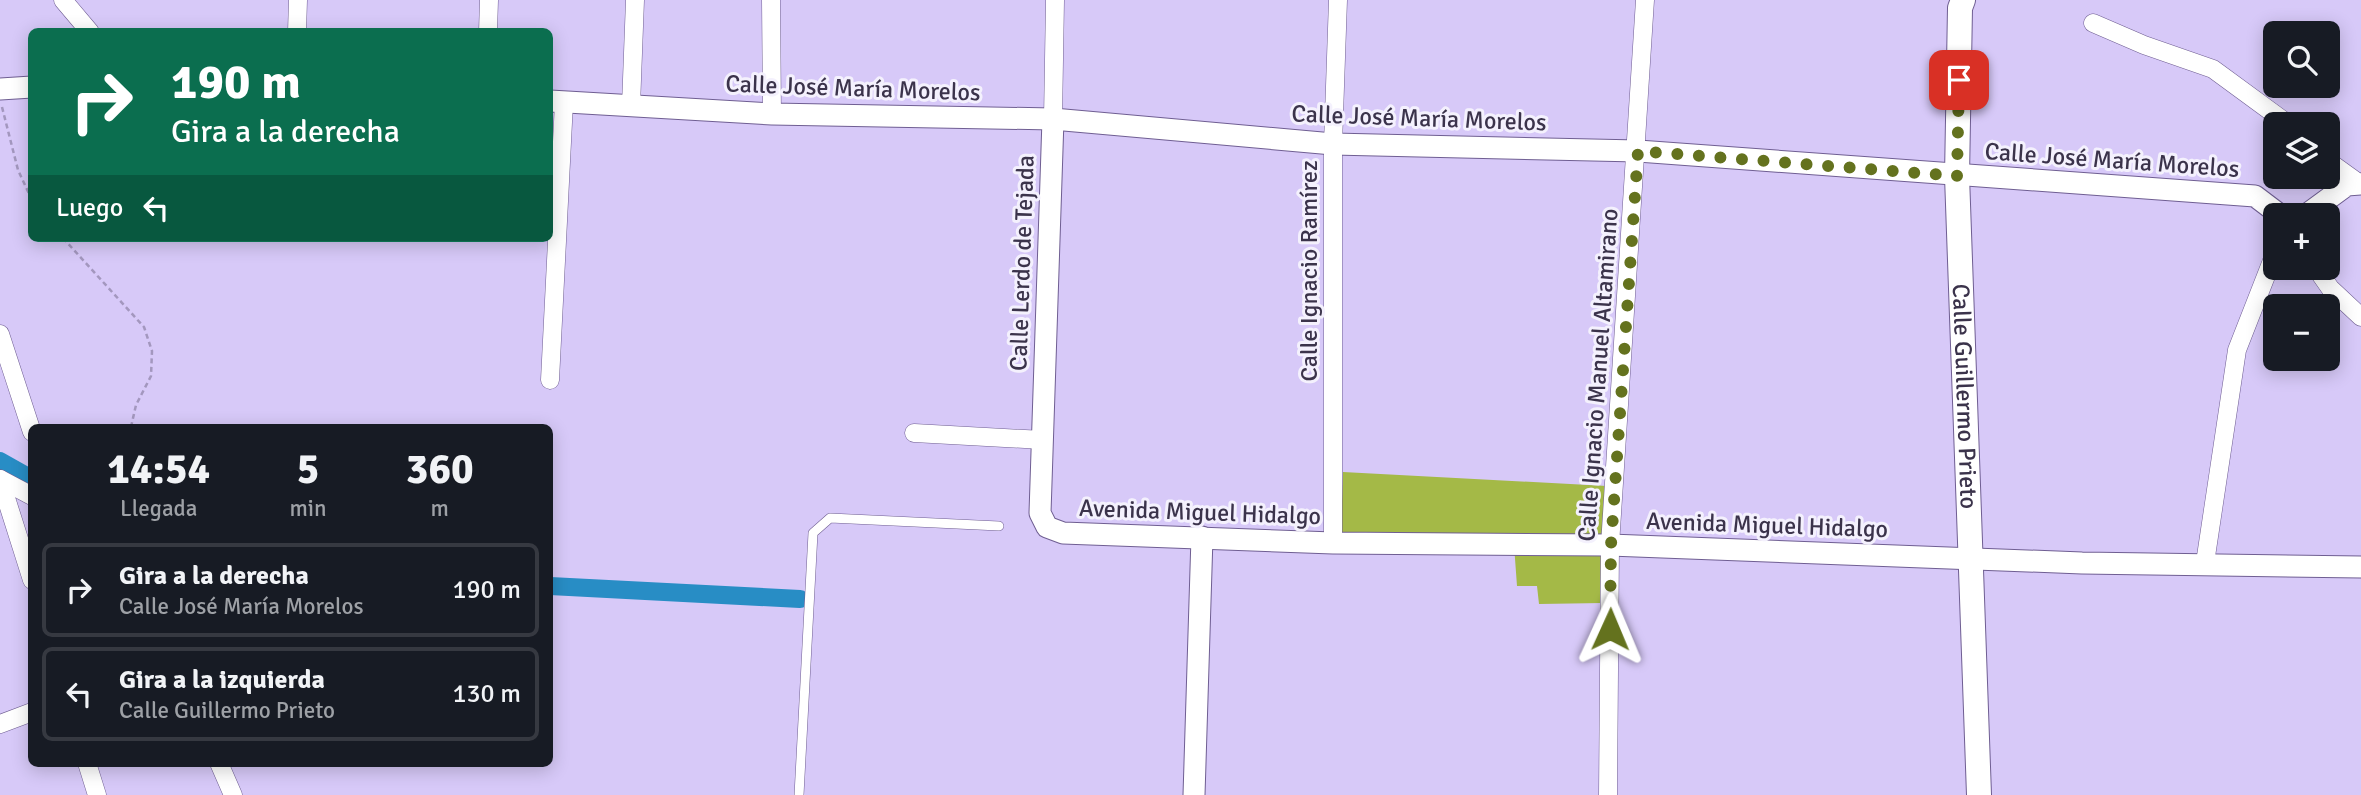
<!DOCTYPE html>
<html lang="es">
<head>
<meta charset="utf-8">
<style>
  :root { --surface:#171b24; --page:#20242c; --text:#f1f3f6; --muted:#9ea1a6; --line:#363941 }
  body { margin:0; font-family:Signika,sans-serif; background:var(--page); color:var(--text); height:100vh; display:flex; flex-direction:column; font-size:26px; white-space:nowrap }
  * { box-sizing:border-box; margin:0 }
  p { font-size:23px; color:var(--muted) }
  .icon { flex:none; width:38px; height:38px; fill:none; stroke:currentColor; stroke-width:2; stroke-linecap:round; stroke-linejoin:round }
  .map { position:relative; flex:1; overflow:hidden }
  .panel { position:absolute; left:28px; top:424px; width:525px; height:343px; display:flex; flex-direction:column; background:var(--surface); border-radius:10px; box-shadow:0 4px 18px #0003 }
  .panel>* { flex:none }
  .top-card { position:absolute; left:28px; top:28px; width:525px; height:214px; border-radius:10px; box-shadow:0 4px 18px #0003; background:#0b6e4f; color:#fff; overflow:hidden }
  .controls { position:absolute; left:2263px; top:21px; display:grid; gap:14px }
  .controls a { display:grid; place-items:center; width:77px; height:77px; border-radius:10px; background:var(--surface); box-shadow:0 4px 18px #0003; font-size:35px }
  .pin { position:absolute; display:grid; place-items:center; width:60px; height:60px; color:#fff; margin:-30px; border-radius:14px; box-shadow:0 4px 10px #0006 }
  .me { position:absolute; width:77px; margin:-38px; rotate:1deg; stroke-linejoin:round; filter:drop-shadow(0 0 5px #0008) }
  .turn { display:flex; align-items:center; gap:24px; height:147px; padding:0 28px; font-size:32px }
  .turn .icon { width:91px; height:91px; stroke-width:2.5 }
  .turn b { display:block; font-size:49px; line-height:60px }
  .then { display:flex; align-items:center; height:66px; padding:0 28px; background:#0003; gap:14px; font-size:26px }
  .eta { display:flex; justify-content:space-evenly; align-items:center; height:119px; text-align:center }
  .eta b { font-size:42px; font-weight:800; line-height:49px }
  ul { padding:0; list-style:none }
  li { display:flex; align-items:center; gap:21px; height:94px; margin:0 14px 10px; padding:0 14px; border:4px solid var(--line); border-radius:10px }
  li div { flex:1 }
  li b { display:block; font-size:26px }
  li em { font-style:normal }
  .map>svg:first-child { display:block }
  .green { fill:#a4b947 }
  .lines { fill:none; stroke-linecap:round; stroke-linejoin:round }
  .canal { stroke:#288dc5; stroke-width:18 }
  .service-casing { stroke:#6f5e92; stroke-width:10 }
  .minor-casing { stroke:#6f5e92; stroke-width:19 }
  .tertiary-casing { stroke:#6f5e92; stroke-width:23 }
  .secondary-casing { stroke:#6f5e92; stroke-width:26 }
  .path { stroke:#a397be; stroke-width:2.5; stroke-dasharray:5 3.5; stroke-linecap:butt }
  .service { stroke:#fff; stroke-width:9 }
  .minor { stroke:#fff; stroke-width:18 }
  .tertiary { stroke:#fff; stroke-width:21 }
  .secondary { stroke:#fff; stroke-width:24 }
  .route { stroke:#64721e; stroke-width:12; stroke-dasharray:0 21.6 }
  .labels { text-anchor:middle; stroke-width:6; stroke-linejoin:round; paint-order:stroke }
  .street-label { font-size:24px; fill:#3b334b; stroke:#f4f1fd }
</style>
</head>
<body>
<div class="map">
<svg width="2361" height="795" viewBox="0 0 2361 795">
  <rect width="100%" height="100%" fill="#d7c9f8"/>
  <g class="green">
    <polygon points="1343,472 1607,486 1606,539 1341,532"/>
    <polygon points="1514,545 1605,550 1603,603 1539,604 1537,586 1517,586"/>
  </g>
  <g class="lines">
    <g class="canal">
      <polyline points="0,461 32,479"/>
      <polyline points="550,586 800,599"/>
    </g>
    <g class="service-casing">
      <polyline id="service" points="799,795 813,533 830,518 999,526"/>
    </g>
    <g class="minor-casing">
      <g id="minor">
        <polyline points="63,0 90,32"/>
        <polyline points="771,0 772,114"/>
        <polyline points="2093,23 2144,45 2213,69 2288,124"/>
        <polyline points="297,32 298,0"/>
        <polyline points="488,32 489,0"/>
        <polyline points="631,106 635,0"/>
        <polyline points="1053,119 1055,0"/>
        <polyline points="2328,161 2360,184"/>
        <polyline points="2316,268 2330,288 2361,317"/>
        <polyline points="0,334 32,432"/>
        <polyline points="550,380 564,102"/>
        <polyline points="914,433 1043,440"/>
        <polyline points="0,479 32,580"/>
        <polyline points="0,479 32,496"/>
        <polyline points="1333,543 1333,144 1338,0"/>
        <polyline points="2205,563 2237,350 2275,253"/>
        <polyline points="0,724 32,712"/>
        <polyline points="87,763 97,795"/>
        <polyline points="219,763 233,795"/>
        <polyline points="1608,795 1610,545 1645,0"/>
      </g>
    </g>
    <g class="tertiary-casing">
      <g id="tertiary">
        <polyline points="0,89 32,87"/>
        <polyline points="550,101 772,114 1053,119 1333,144 1638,151 2255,196 2280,215"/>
        <polyline points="1053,119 1040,513 1047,527 1063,533 1333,543 1610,545 2082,563 2361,567"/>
        <polyline points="2306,215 2347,185 2361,184"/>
        <polyline points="1194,795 1202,537"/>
      </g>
    </g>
    <g class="secondary-casing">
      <g id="secondary">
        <path id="s1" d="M1963 0 1960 8 1957 176 1979 795"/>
      </g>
    </g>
    <g class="path">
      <polyline points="2,107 18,170 32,200"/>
      <polyline points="63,238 144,327 152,351 151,376 136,405 131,427"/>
    </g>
    <use href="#service" class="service"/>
    <use href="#minor" class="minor"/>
    <use href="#tertiary" class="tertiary"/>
    <use href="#secondary" class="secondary"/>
  </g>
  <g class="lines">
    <polyline class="route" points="1610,629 1611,545 1638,151 1957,176 1959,80"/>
  </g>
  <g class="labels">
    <g class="street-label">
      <text transform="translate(853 88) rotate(2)" y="8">Calle José María Morelos</text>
      <text transform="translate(1419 118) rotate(2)" y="8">Calle José María Morelos</text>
      <text transform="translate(2112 160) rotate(4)" y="8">Calle José María Morelos</text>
      <text transform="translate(1022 263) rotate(-88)" y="8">Calle Lerdo de Tejada</text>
      <text transform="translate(1309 271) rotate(-90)" y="8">Calle Ignacio Ramírez</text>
      <text transform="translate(1598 375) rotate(-86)" y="8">Calle Ignacio Manuel Altamirano</text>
      <text dy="8" stroke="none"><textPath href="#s1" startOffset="397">Calle Guillermo Prieto</textPath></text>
      <text transform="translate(1200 512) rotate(2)" y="8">Avenida Miguel Hidalgo</text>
      <text transform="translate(1767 525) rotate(2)" y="8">Avenida Miguel Hidalgo</text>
    </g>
  </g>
</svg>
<div class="controls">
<a><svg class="icon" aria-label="search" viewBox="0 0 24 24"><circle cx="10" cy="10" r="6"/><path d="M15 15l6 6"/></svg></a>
<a><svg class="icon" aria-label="layers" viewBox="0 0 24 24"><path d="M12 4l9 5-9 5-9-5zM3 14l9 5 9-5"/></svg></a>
<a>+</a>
<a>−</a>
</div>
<div class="pin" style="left:1959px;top:80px;background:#d93025"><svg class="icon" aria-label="arrive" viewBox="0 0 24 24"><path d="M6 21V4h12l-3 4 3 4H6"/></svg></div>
<svg class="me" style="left:1610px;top:629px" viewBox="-20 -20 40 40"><path d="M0-17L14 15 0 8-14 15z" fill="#64721e" stroke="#fff" stroke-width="4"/></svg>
<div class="top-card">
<div class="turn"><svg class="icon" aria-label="right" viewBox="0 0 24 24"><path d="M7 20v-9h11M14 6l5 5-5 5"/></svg><div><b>190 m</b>Gira a la derecha</div></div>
<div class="then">Luego<svg class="icon" aria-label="left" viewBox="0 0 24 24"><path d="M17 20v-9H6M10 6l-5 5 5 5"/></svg></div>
</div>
<section class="panel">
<div class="eta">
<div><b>14:54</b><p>Llegada</p></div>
<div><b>5</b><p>min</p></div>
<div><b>360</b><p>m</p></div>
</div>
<ul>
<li><svg class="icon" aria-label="right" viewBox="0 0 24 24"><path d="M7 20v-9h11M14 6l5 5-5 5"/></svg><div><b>Gira a la derecha</b><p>Calle José María Morelos</p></div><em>190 m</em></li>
<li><svg class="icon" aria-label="left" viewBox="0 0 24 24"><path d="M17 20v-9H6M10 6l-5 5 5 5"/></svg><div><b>Gira a la izquierda</b><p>Calle Guillermo Prieto</p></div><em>130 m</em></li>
</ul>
</section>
</div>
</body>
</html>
